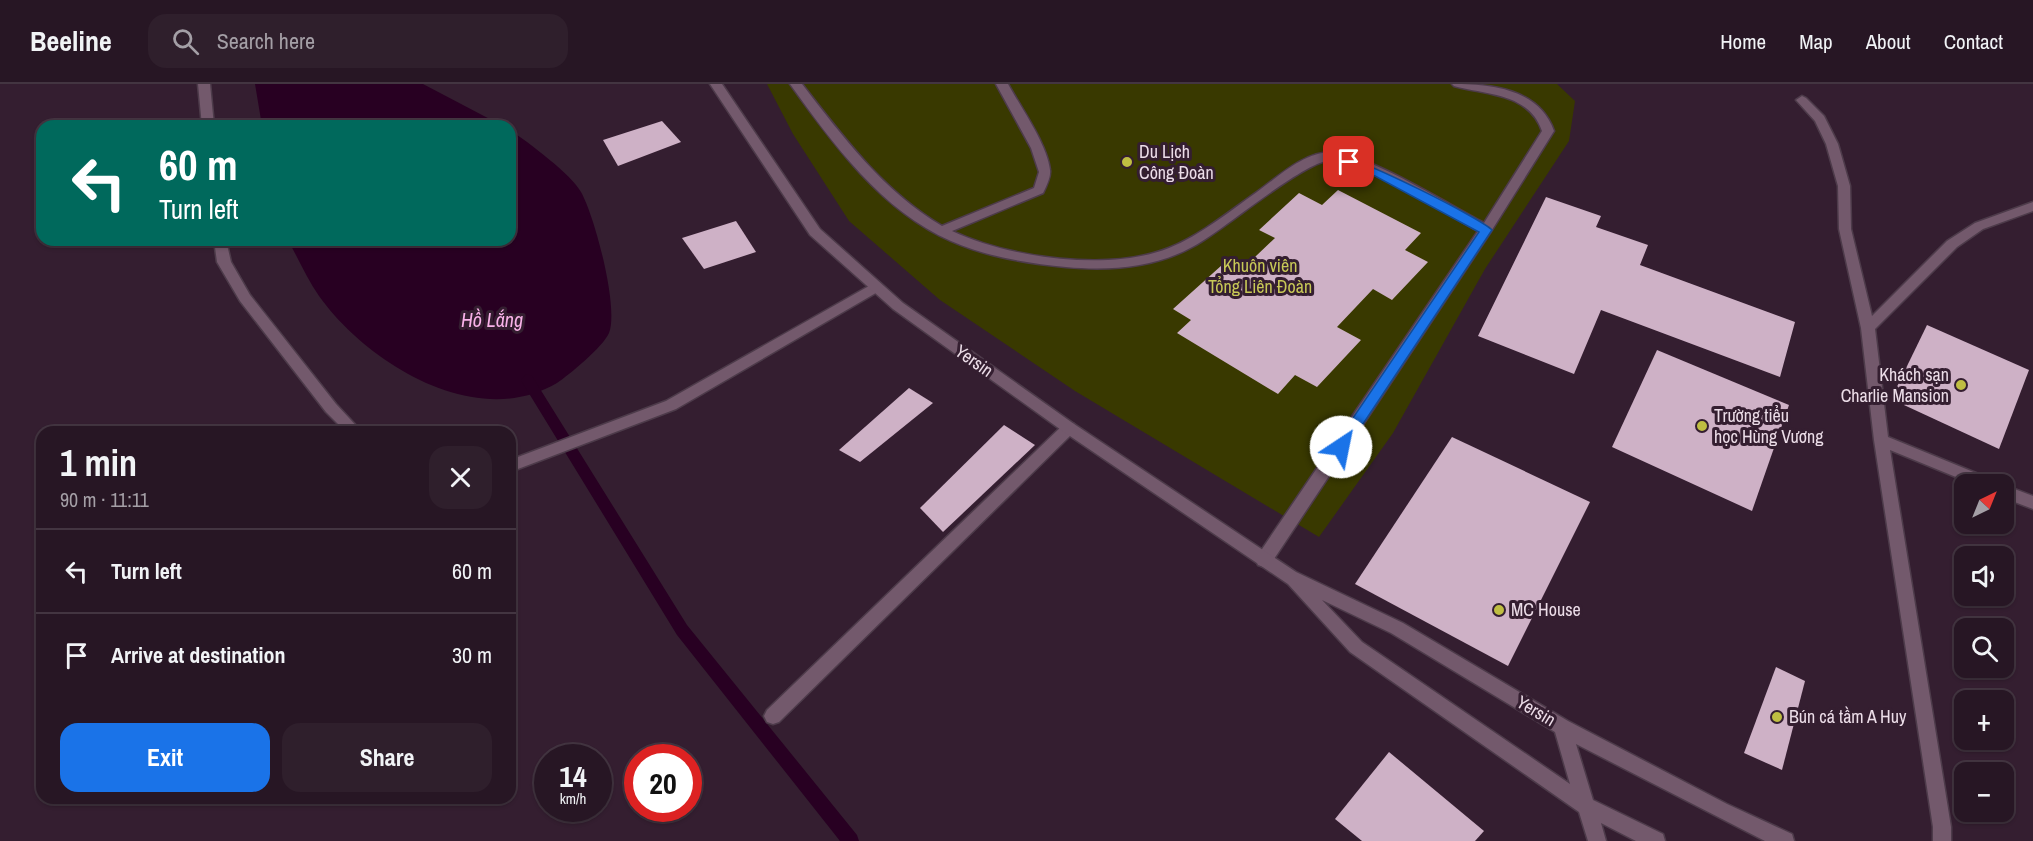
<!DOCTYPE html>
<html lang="en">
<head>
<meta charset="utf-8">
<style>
  :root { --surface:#271624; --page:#2f1f2c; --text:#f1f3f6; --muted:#a49fa6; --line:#433541; --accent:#1a73e8 }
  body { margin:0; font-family:"Archivo Narrow",sans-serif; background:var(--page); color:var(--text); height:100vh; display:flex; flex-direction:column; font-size:22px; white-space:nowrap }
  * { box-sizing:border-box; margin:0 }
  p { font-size:20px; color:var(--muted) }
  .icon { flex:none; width:33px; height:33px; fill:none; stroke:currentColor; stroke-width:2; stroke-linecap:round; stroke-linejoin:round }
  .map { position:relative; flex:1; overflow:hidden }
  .sheet { position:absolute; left:36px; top:342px; width:480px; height:378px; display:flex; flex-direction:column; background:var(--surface); border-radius:18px; box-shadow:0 2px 4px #0004,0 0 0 2px var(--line) }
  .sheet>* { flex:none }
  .top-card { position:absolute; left:36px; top:36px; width:480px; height:126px; border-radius:18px; box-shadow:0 2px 4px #0004,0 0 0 2px var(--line); background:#00695c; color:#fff; overflow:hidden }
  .needle { width:39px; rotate:43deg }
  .controls { position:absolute; left:1954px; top:390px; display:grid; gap:12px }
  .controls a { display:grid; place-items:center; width:60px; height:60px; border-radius:12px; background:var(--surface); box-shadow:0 2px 4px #0004,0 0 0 2px var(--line); font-size:30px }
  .speed { position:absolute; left:534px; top:660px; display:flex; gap:12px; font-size:30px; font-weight:700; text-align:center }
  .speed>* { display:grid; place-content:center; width:78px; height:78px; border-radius:50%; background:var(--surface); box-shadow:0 2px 4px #0004,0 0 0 2px var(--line); line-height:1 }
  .speed small { font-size:15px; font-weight:400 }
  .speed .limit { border:9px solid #d22; background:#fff; color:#111 }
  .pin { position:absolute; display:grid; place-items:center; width:51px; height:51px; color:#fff; margin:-26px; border-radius:12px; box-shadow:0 3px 9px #0006 }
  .me { position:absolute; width:66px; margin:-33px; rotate:34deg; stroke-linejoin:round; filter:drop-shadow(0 0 4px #0008) }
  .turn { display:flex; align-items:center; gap:21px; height:126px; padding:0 24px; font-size:27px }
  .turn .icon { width:78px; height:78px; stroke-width:2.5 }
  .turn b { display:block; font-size:42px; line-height:51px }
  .round { display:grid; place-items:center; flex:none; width:63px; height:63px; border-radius:18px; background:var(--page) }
  .overview { display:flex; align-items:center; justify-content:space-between; height:102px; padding:0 24px }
  h1 { font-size:36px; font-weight:800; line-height:45px }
  .cta { display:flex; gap:12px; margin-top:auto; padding:12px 24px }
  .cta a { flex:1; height:69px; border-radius:18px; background:var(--accent); color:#fff; font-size:24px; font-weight:800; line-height:69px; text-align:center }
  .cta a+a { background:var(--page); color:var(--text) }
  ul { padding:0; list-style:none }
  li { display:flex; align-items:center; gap:18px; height:84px; padding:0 24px; border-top:2px solid var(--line) }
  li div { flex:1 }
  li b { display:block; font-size:22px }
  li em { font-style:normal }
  header { display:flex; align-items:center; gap:36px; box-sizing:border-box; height:84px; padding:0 30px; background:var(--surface); border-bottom:2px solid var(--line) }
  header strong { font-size:28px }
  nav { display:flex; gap:33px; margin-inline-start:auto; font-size:21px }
  .search { width:420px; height:54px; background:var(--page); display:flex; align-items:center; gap:15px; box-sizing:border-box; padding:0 21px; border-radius:18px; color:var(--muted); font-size:22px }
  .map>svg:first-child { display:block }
  .green { fill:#393900 }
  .water { fill:#280022 }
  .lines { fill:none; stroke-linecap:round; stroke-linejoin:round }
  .stream { fill:#280022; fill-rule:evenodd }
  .building { fill:#ceb1c6 }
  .lane-casing { stroke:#4d3b4a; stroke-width:3 }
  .street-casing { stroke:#4d3b4a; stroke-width:3 }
  .secondary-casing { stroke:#4d3b4a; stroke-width:3 }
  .lane { fill:#73596c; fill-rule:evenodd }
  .street { fill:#73596c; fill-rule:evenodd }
  .secondary { fill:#73596c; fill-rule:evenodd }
  .route { fill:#1a73e8; stroke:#114b97; stroke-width:1.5 }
  .poi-dot { fill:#bfbe42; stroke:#341e30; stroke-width:2 }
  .labels { text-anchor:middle; stroke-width:6; stroke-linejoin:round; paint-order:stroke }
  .poi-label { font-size:18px; fill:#ecdde8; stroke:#341e30; text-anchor:start }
  .park-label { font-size:18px; fill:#c8c957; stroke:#341e30 }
  .street-label { font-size:18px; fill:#ecdde8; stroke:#341e30 }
  .water-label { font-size:20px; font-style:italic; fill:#f9b2e9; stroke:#341e30 }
</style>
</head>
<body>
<header>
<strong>Beeline</strong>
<div class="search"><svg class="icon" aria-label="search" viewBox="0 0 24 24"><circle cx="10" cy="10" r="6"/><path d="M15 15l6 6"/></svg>Search here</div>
<nav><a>Home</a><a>Map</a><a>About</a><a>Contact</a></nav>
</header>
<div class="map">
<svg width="2033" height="757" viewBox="0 0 2033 757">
  <rect width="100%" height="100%" fill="#341e30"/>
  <polygon class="green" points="767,0 1557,0 1575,17 1569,57 1485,185 1393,349 1319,453 1075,307 940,216 849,137 793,50"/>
  <g class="water">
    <polygon points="255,0 423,0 503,42 262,42"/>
    <path d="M510 46C528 58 572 91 581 108 595 133 619 224 609 249 603 263 569 291 557 299 476 347 367 279 319 212 307 195 298 174 288 156H510Z"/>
  </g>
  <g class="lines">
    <polygon class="stream" points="527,290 532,292 687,541 857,751 859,757 840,757 677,551 522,298 521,295"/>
  </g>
  <g class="building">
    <polygon points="662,37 681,58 618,82 603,56"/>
    <polygon points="1338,106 1421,149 1405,166 1428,178 1392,216 1373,205 1337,243 1361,256 1317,303 1295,291 1278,310 1177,249 1191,236 1173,225 1222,181 1237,190 1275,154 1259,146 1299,109 1322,121"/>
    <polygon points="1546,113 1601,132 1596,143 1648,161 1640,181 1795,238 1780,293 1601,226 1574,290 1478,252"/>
    <polygon points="736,137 756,168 704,185 682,154"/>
    <polygon points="1927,241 2029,286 1999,365 1891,315"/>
    <polygon points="1657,266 1789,321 1752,427 1612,363"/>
    <polygon points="909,304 933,319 860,378 839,366"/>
    <polygon points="1004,341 1035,361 943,448 920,424"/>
    <polygon points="1452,353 1590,418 1508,582 1355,500"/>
    <polygon points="1776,583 1805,597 1782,686 1744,669"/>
    <polygon points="1389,668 1484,747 1475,757 1362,757 1335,735"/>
  </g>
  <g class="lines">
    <g class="lane-casing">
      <g id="lane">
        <polygon points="198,0 210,0 214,42 202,42"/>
        <path d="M790 0H802C843 53 883 107 942 142L1034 104 1039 88 1031 64 996 0H1008C1021 24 1047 60 1050 86 1051 93 1046 103 1043 109L952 147C1010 174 1109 188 1169 164 1201 151 1230 127 1257 108 1279 92 1304 68 1332 68 1366 69 1451 122 1484 139L1542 47C1529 9 1487 11 1454 2L1452 0C1492 0 1539 5 1554 47L1490 149 1270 481 1264 483 1258 481 1256 476 1258 471 1478 147C1451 132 1358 76 1332 76 1305 76 1224 146 1194 162 1155 184 1109 187 1066 183 1027 179 987 173 951 157 882 127 833 60 790 0Z"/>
        <polygon points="214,156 226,156 231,178 250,211 336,320 362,348 346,348 326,328 240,217 217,178"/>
        <polygon points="876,198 881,200 883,203 881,206 676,325 510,388 510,376 666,317"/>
        <polygon points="1069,338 1074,340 1076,344 1074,348 779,638 773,640 767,638 764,632 767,626 1064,340"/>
      </g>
    </g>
    <g class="street-casing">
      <g id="street">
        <polygon points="1802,12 1806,14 1824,32 1838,60 1850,102 1851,145 1872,232 1947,157 1975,139 2033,118 2033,127 1983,145 1957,163 1875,245 1888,353 1993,396 1996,400 1973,400 1890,366 1951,743 1951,757 1933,757 1933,743 1874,356 1861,244 1839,145 1838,102 1826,60 1815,37 1796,16"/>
        <polygon points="2004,401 2033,412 2033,425 2004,414"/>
      </g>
    </g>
    <g class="secondary-casing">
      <path id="secondary" d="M710 0H722L820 145 903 219 1074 340 1296 488 1403 539 1568 637 1727 720 1792 750 1794 757H1765L1576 660 1593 716 1663 750 1665 757H1636L1601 739 1606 757H1588L1579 728 1350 568 1288 500 1064 348 893 225 810 151ZM1322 516 1391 549 1555 648 1570 700 1362 558Z"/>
    </g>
    <use href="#lane" class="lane"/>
    <use href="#street" class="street"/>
    <use href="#secondary" class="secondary"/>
  </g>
  <path class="route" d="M1345 75C1359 73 1482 135 1492 146L1345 367H1336V359L1479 148 1375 92 1345 80Z"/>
  <g class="poi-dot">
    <circle cx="1127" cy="78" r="6"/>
    <circle cx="1961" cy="301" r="6"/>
    <circle cx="1702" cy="342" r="6"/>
    <circle cx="1499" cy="526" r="6"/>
    <circle cx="1777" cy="633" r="6"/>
  </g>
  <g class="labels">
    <g class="poi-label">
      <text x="1139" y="74">Du Lịch<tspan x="1139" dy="21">Công Đoàn</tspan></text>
      <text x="1949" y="297" text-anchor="end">Khách sạn<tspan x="1949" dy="21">Charlie Mansion</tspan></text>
      <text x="1714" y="338">Trường tiểu<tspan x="1714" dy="21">học Hùng Vương</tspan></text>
      <text x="1511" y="532">MC House</text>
      <text x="1789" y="639">Bún cá tầm A Huy</text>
    </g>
    <g class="park-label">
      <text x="1260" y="188">Khuôn viên<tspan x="1260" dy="21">Tổng Liên Đoàn</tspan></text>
    </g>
    <g class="street-label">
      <text transform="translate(974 277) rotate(35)" y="6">Yersin</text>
      <text transform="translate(1536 627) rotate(31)" y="6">Yersin</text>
    </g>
    <g class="water-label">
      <text x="492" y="243">Hồ Lắng</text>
    </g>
  </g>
</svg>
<div class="controls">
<a><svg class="needle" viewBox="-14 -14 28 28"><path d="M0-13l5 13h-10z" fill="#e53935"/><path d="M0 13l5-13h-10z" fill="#a49fa6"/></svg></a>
<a><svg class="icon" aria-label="sound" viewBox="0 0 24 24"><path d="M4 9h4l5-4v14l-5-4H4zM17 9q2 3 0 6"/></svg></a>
<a><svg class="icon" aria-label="search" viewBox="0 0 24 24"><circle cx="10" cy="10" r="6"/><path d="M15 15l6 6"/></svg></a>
<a>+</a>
<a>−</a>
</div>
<div class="speed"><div>14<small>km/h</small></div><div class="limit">20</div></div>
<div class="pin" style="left:1349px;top:78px;background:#d93025"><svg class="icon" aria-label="arrive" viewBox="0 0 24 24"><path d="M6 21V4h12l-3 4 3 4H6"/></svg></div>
<svg class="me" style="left:1341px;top:363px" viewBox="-20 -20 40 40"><circle r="19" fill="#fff"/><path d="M0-13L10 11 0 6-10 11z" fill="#1a73e8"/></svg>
<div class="top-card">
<div class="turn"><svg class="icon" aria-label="left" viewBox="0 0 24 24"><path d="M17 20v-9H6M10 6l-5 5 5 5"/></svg><div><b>60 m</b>Turn left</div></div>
</div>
<section class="sheet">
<div class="overview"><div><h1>1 min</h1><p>90 m · 11:11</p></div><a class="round"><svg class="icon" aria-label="close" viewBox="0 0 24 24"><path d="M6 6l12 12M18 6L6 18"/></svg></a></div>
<ul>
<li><svg class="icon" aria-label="left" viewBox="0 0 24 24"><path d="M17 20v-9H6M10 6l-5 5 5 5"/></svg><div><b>Turn left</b></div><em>60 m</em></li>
<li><svg class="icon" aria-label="arrive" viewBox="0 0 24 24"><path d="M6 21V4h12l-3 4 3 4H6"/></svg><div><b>Arrive at destination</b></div><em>30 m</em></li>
</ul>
<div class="cta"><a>Exit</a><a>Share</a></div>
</section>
</div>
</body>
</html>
